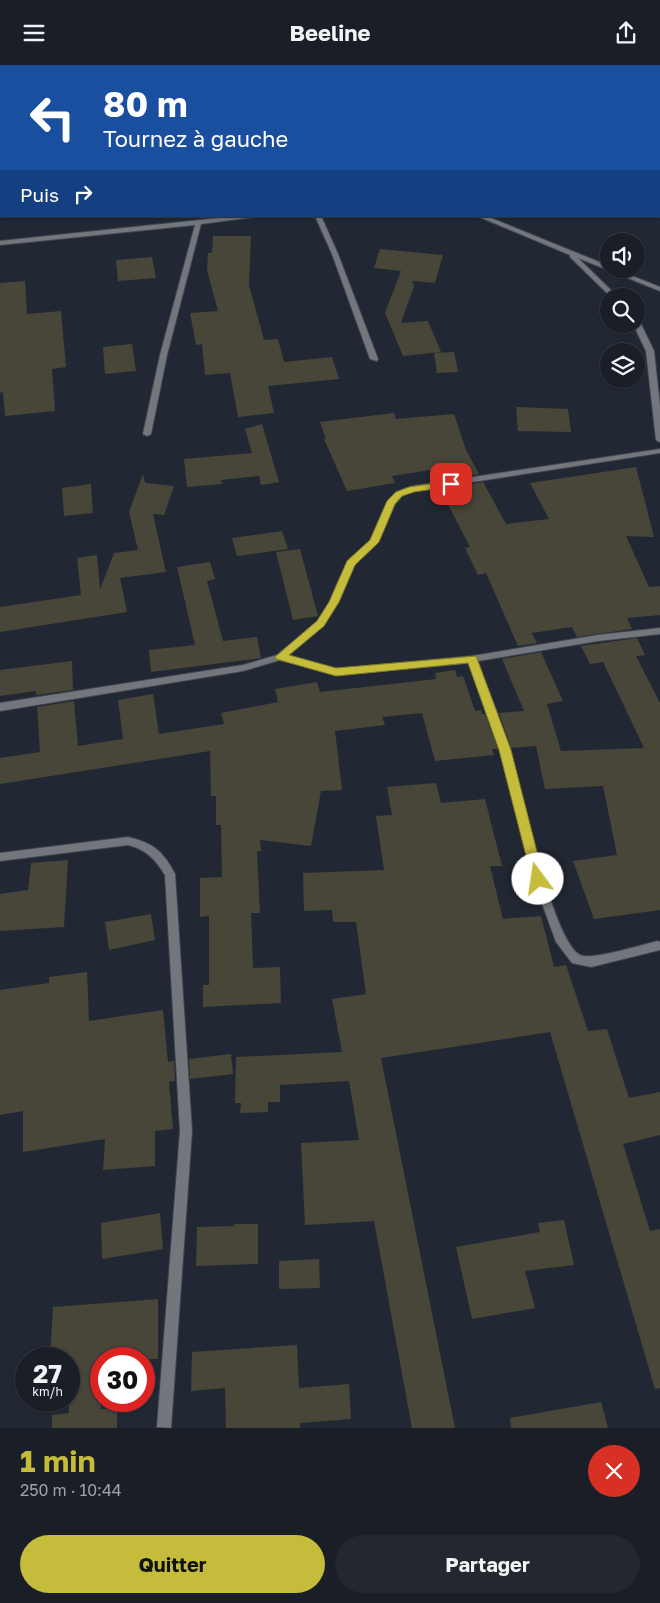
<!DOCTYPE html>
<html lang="fr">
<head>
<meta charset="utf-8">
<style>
  :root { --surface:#1a1e26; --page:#23272e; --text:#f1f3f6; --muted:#9fa2a7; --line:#383c43; --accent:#c6bc3c }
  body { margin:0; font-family:"Golos Text",sans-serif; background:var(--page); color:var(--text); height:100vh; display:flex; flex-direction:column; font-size:19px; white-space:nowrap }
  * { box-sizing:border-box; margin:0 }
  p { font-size:16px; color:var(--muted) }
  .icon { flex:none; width:28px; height:28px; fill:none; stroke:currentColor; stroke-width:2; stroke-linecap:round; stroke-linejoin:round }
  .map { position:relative; height:1363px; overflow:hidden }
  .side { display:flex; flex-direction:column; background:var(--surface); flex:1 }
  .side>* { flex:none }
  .guide { position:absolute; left:0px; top:0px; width:660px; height:152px; box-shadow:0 1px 4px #0004,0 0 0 1px var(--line); background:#1a4fa0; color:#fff; overflow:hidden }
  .tools { position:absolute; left:600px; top:168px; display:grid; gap:10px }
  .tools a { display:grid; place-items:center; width:45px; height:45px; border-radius:50%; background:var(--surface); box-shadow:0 1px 4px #0004,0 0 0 1px var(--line); font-size:25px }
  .speed { position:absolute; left:15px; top:1282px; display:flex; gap:10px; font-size:25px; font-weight:700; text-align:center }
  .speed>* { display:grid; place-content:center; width:65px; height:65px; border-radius:50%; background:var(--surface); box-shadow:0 1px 4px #0004,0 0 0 1px var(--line); line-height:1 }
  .speed small { font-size:12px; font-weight:400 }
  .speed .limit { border:8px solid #d22; background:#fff; color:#111 }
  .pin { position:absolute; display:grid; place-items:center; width:42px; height:42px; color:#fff; margin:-21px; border-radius:10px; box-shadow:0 2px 8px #0006 }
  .me { position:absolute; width:55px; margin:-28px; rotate:346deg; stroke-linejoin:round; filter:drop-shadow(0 0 4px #0008) }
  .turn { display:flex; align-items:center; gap:18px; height:105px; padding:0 20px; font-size:22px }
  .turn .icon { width:65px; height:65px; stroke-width:2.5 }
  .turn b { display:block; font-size:35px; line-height:42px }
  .then { display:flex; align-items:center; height:48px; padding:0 20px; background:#0003; gap:10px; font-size:19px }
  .round { display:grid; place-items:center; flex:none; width:52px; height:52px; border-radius:26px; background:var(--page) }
  .head { display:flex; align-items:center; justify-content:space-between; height:85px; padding:0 20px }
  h1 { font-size:30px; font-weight:700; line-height:38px; color:var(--accent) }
  .primary-button { display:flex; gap:10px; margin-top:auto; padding:10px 20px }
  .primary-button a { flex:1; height:58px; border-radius:30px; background:var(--accent); color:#111; font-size:20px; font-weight:700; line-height:58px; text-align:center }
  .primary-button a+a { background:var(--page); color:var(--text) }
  header { display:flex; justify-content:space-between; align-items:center; height:65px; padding:0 20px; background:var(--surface); font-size:22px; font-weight:700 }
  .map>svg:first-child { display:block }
  .building { fill:#474639 }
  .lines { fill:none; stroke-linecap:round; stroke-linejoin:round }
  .minor-casing { stroke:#404650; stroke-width:2 }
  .minor { fill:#73767c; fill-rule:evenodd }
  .route { fill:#c6bc3c; stroke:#817a27 }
</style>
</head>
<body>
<header><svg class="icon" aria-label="menu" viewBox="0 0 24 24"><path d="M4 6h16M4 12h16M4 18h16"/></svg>Beeline<svg class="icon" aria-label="share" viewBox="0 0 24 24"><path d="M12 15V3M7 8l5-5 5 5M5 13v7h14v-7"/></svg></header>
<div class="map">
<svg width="660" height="1363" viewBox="0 0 660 1363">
  <rect width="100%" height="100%" fill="#222833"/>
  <g class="building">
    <polygon points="213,171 251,171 249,220 264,275 278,274 284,297 332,292 339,314 268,321 274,348 238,352 230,308 205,310 202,279 196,280 190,248 218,246 207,205 208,188 212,188"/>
    <polygon points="380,184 443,190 435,218 412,216 414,221 401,258 428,256 441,287 403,291 385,248 401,206 374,203"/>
    <polygon points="152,192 156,213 118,216 116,195"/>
    <polygon points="25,216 27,249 61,246 66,302 52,304 55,346 5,351 3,327 0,328 0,218"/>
    <polygon points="132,279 136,306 105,309 103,282"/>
    <polygon points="454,287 458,307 437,308 434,288"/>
    <polygon points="516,342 568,344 571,367 518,366"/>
    <polygon points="394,348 396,354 454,349 466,385 479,409 436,416 430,405 392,411 395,418 347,426 324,374 326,374 320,357"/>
    <polygon points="262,359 279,417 261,420 259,411 221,415 222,419 187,422 184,394 252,388 245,364"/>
    <polygon points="636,402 654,472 626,471 649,522 660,521 660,550 627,553 632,564 577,572 572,562 532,568 537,578 518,581 486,508 478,510 465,483 470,482 440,424 483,417 506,459 549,454 530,418"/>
    <polygon points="143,409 145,418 174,421 164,450 153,449 166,507 120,513 127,547 0,567 0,542 81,530 77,493 97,490 100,524 115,486 115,488 138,485 129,447"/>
    <polygon points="91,419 93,448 64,451 62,423"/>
    <polygon points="282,466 288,484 237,491 232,473"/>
    <polygon points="300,484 318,551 293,555 276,487"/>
    <polygon points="210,497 215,514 207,516 223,576 257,572 261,593 151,607 149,585 195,580 177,502"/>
    <polygon points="637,573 645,590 636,591 660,638 660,845 594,854 573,796 617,790 603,721 545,724 536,681 511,683 499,648 524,646 502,594 541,587 563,636 547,639 561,686 644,683 603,597 590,599 581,581"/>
    <polygon points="72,596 73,625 36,630 36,626 0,631 0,605"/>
    <polygon points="455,605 457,612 463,611 475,646 481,645 482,649 485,649 498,684 492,684 494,690 435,696 422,648 382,652 385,660 335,666 342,725 321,726 311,781 260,775 261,786 257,786 260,848 251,848 253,903 280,902 281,938 203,942 203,920 209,920 209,851 200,852 200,813 222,812 221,760 216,760 216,731 211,731 210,686 0,719 0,693 40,687 37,642 74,636 78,681 123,674 118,635 153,629 159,669 224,659 221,648 278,637 275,624 317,617 320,627 436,614 435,608"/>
    <polygon points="436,718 441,738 485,734 502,801 490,801 503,854 541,851 554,902 566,900 588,966 607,964 629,1033 660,1027 660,1070 623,1079 650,1166 660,1164 660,1323 655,1324 550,967 381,993 455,1363 412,1363 374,1156 305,1160 301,1078 359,1075 349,1016 280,1020 280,1037 268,1037 268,1047 240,1048 241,1038 235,1038 236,992 342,987 332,934 366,929 356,857 333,857 332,845 304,846 303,808 384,805 376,751 392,750 387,722"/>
    <polygon points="68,795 64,862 0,866 0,829 28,825 31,798"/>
    <polygon points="151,849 155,875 109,885 105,857"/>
    <polygon points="87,907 89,956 163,945 168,997 174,996 175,1016 169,1017 173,1064 155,1066 155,1101 103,1105 105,1074 23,1087 23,1046 0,1050 0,925 49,918 49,912"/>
    <polygon points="231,989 233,1009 190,1014 189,994"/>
    <polygon points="160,1148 163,1184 102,1194 101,1158"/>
    <polygon points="564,1155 574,1200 525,1206 535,1243 472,1254 456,1182 540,1167 538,1158"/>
    <polygon points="234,1159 258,1159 258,1199 196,1201 197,1162 234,1161"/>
    <polygon points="319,1194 320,1223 279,1224 279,1196"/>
    <polygon points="158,1234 158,1294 101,1294 101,1344 117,1343 117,1363 52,1363 52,1350 69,1348 69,1294 50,1294 53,1242"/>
    <polygon points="297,1280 299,1323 349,1319 351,1354 300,1358 300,1363 226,1363 225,1323 191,1326 192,1287"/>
    <polygon points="601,1337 608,1363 511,1363 510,1353"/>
  </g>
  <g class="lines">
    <g class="minor-casing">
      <g id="minor">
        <polygon points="107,0 115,0 116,1 109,1"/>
        <polygon points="342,0 348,0 349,1 343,1"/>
        <polygon points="576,0 582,0 583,1 577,1"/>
        <polygon points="649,0 660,0 660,2 649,1"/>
        <rect x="0" y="58" width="1" height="4"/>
        <polygon points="659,92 660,92 660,98 659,97"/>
        <rect x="659" y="110" width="1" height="4"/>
        <polygon points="238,151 262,151 201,159 167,290 151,369 147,371 143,369 160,290 195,160 0,180 0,176"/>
        <polygon points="315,151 321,151 338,189 378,294 377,296 370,294 332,189"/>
        <polygon points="477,151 486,151 609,201 609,204 615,204 660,222 660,226 578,193 617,231 610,231 570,192 570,190"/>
        <polygon points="636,255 640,257 654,286 660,341 660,377 656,375 646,286 633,259 636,259"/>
        <path d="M660 384V388L414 426 402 431 395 439 378 477 355 499 338 537 324 560 288 591 336 604 472 591 598 570 660 563V569L598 576 478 596C488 626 501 656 510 686 521 722 552 875 580 890 591 896 644 879 658 876L660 877V885L591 902 572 898 556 877 533 814 500 685 469 598 336 610 280 595 243 606 0 646V638L243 600 277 590 318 556 330 537 348 496 370 476 388 436 396 427 413 421Z"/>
        <path d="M128 772C153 778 163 786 175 809L192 1066 171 1363 157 1362 180 1066 165 810C155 794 147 785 128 780L0 796V788Z"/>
      </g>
    </g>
    <use href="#minor" class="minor"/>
  </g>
  <polygon class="route" points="451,416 454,417 454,421 414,427 402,431 395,439 379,477 355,500 339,537 324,561 289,590 336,603 476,591 511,685 544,814 542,818 538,819 533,818 532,814 499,685 468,598 336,611 276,594 275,592 317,556 329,537 347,496 370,475 387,436 396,427 409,422"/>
</svg>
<div class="tools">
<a><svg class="icon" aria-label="sound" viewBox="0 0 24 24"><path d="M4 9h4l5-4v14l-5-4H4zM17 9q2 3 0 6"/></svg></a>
<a><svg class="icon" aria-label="search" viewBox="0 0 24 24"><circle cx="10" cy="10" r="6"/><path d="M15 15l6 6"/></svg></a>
<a><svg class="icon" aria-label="layers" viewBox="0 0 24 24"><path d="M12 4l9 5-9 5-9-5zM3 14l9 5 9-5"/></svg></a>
</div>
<div class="speed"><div>27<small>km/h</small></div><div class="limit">30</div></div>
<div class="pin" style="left:451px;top:419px;background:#d93025"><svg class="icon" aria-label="arrive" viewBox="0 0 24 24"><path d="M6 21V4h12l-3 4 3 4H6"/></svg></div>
<svg class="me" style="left:538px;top:814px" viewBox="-20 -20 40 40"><circle r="19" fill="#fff"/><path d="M0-13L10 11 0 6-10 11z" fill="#c6bc3c"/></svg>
<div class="guide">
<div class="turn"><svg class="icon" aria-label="left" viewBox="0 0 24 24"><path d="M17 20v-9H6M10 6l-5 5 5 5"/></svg><div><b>80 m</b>Tournez à gauche</div></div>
<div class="then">Puis<svg class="icon" aria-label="right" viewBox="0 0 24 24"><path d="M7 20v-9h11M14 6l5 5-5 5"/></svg></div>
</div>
</div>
<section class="side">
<div class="head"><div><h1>1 min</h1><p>250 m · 10:44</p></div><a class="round" style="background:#d93025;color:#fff"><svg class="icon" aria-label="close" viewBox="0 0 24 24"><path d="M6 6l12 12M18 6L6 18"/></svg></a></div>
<div class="primary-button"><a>Quitter</a><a>Partager</a></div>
</section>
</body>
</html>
